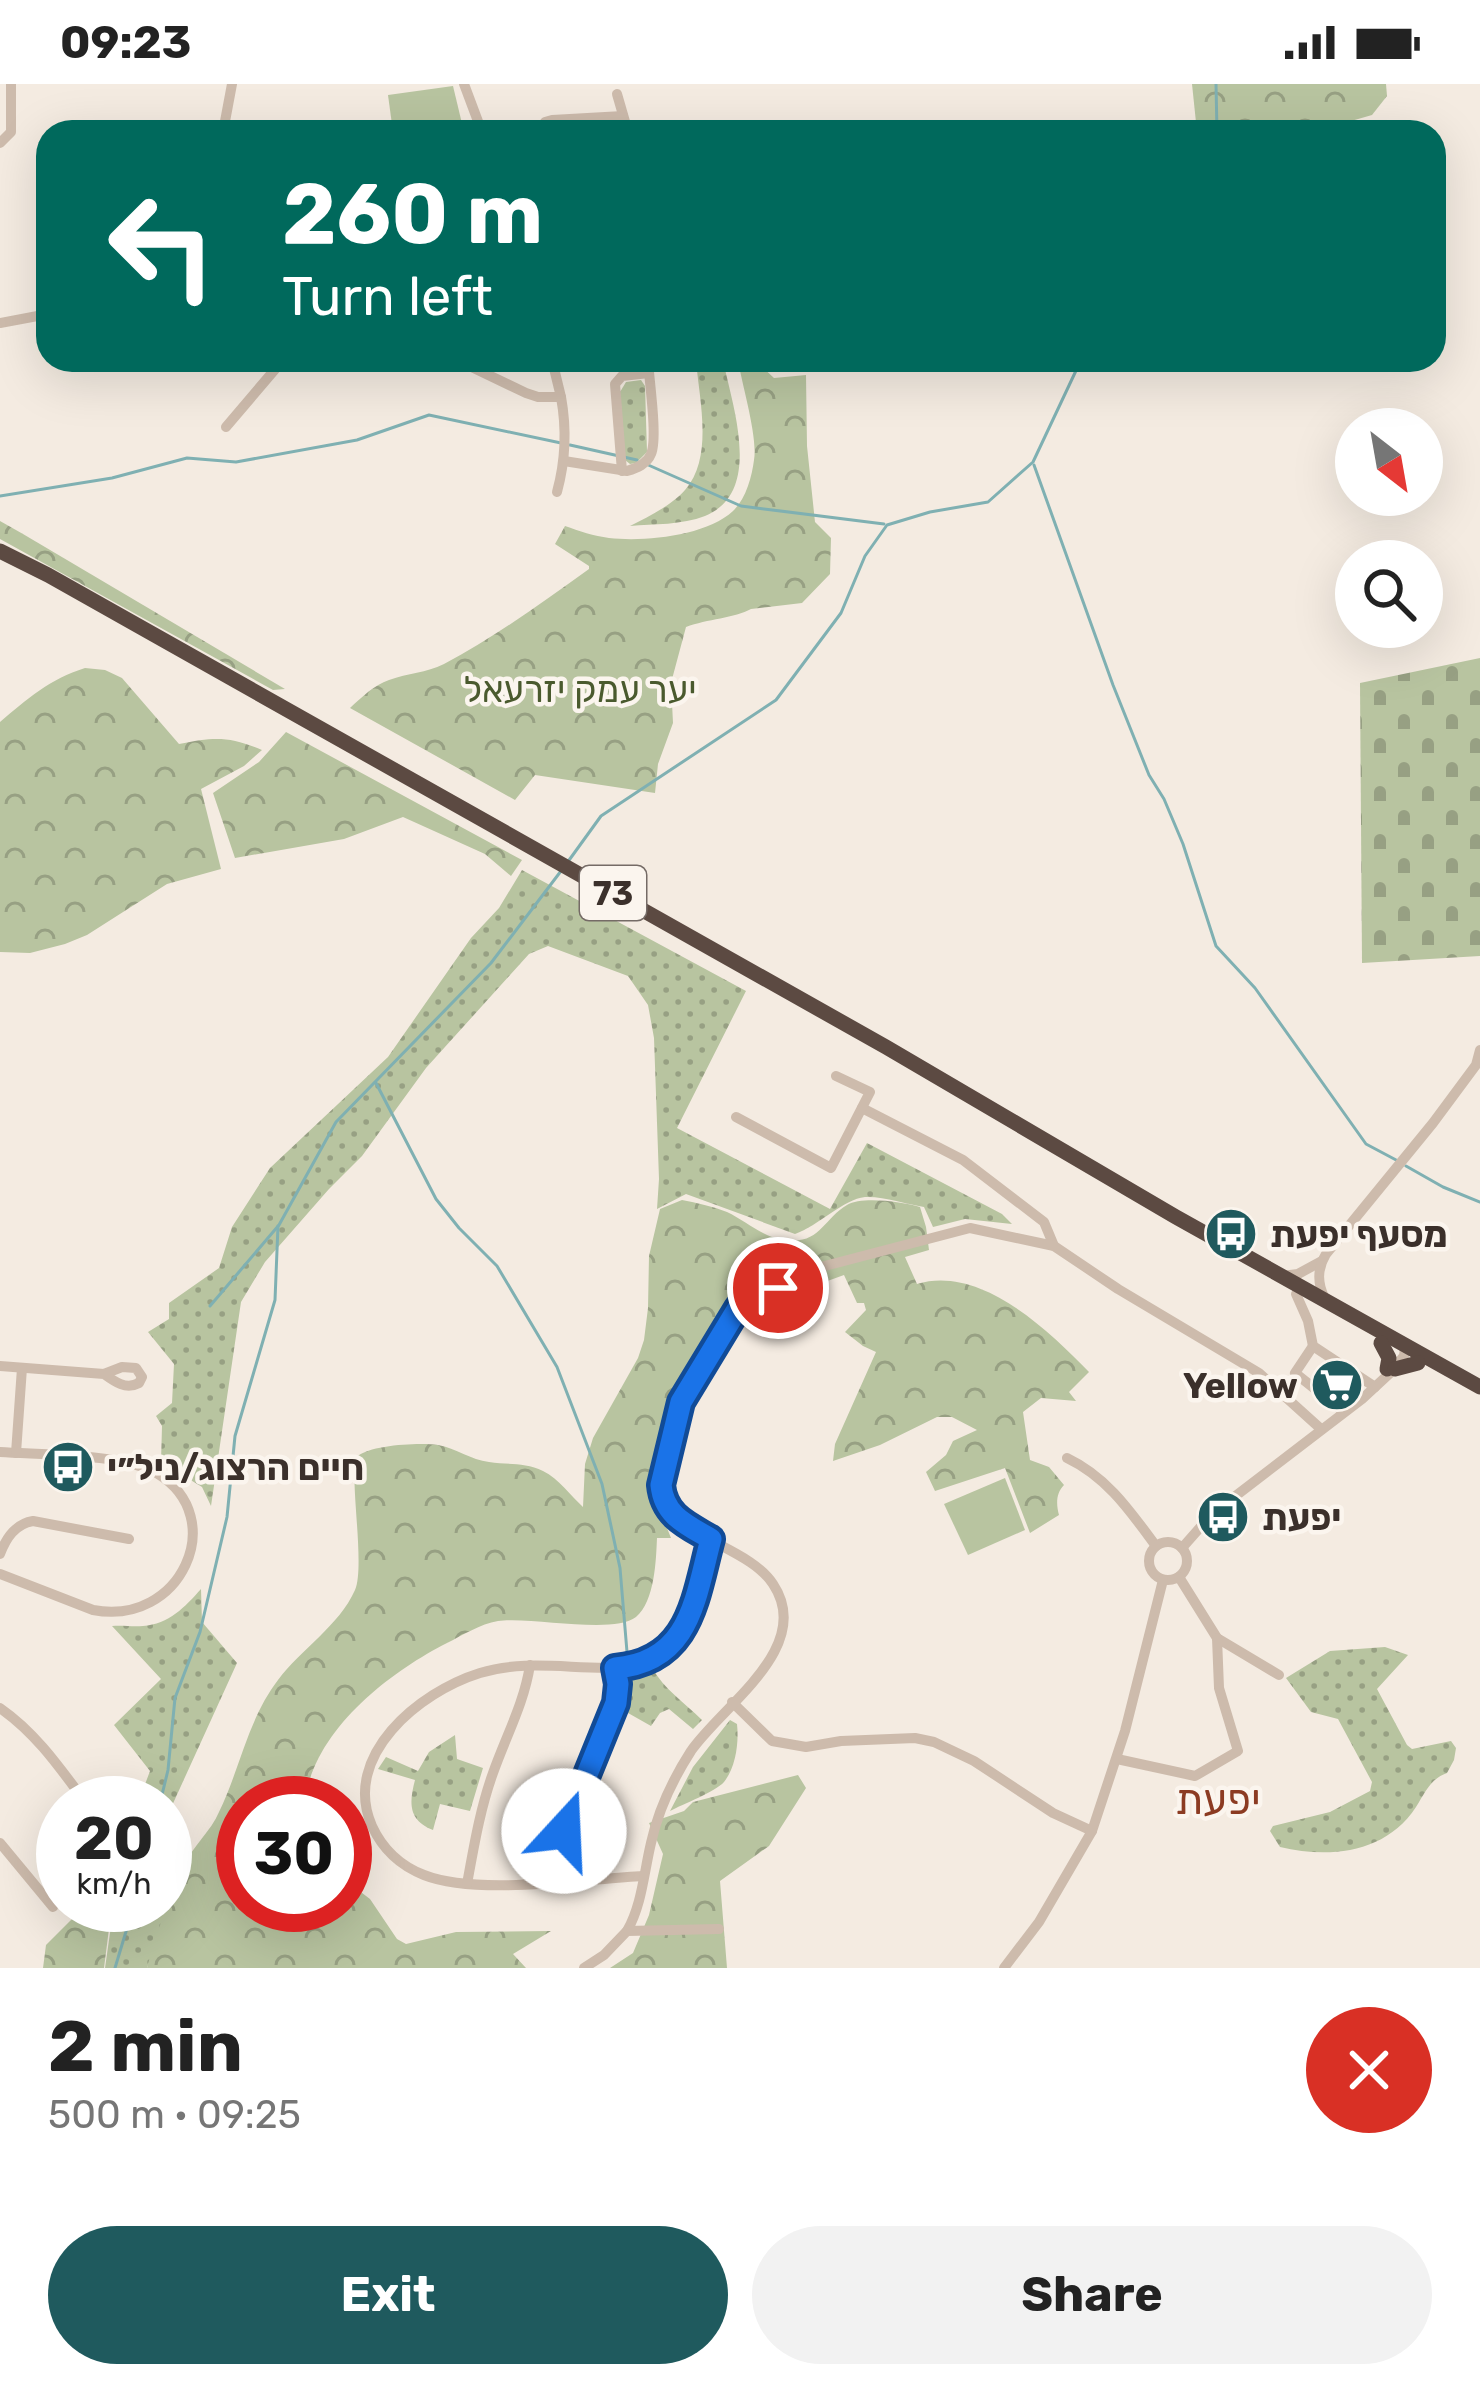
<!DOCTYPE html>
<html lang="en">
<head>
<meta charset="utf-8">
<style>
  :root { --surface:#fff; --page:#f2f2f2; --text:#222; --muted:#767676; --accent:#1f5a5e }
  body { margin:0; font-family:Rubik,"Noto Sans Hebrew",sans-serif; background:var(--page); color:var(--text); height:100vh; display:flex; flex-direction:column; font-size:45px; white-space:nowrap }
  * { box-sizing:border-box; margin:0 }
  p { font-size:39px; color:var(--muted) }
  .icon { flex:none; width:66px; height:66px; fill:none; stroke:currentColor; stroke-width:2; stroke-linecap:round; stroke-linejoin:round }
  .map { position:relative; height:1884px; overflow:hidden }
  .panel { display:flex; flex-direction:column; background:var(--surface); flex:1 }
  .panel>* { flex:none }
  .top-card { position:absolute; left:36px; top:36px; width:1410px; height:252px; border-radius:36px; box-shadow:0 12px 48px #0002; background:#00695c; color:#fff; overflow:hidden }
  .needle { width:78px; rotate:149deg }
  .controls { position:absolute; left:1335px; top:324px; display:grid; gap:24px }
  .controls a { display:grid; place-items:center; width:108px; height:108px; border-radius:50%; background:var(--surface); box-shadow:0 12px 48px #0002; font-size:60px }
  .speed { position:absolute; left:36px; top:1692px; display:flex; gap:24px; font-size:60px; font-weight:700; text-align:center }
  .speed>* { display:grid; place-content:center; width:156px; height:156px; border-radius:50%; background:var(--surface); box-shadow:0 12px 48px #0002; line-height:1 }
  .speed small { font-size:30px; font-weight:400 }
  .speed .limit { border:18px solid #d22; background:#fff; color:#111 }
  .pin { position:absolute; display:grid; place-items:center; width:102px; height:102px; color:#fff; margin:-51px; border:6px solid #fff; border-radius:50%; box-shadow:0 3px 12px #0007 }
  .me { position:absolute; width:132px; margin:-66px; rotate:20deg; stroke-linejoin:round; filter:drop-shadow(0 0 9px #0008) }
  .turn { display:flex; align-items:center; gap:42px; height:252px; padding:0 48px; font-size:54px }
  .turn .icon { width:156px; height:156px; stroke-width:2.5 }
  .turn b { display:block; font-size:84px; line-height:102px }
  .round { display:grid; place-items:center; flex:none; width:126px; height:126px; border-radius:63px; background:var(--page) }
  .overview { display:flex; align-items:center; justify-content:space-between; height:204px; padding:0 48px }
  h1 { font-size:72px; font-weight:700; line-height:90px }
  .cta { display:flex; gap:24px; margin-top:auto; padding:24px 48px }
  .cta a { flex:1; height:138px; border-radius:72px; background:var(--accent); color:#fff; font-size:48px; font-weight:700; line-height:138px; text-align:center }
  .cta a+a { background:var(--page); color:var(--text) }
  .status { display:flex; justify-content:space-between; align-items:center; height:84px; padding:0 60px; background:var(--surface); direction:ltr }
  .status svg { height:33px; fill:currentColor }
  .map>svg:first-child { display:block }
  .green { fill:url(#green-dots) }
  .forest { fill:url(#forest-crowns) }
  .cemetery { fill:url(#cemetery-stones) }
  .pitch { fill:#b8c4a0 }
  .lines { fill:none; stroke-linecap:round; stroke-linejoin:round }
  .stream { stroke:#7fb0b2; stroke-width:3 }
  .minor { stroke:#cdbbac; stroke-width:10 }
  .highway { stroke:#5c4a42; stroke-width:15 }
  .route-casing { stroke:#114b97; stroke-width:30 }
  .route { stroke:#1a73e8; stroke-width:21 }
  .labels { text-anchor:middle; stroke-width:9; stroke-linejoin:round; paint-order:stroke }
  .shield { fill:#fbf5ee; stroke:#756b66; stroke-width:3 }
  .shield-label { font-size:33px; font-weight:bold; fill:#3b302b }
  .park-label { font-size:36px; fill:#4a5a2e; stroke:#fbf5ee }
  .poi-label { font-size:36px; font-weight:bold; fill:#3b302b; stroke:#fbf5ee; text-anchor:start }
  .quarter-label { font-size:42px; fill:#8c3b22; stroke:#fbf5ee }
</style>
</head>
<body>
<div class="status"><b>09:23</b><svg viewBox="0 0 49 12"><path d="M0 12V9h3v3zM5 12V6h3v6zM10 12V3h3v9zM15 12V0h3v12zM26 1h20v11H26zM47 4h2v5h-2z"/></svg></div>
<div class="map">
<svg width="1480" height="1884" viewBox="0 0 1480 1884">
  <defs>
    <pattern id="green-dots" width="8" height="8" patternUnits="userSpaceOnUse" patternTransform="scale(3)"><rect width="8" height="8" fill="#b8c4a0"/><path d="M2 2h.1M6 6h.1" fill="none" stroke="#97a083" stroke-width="1.8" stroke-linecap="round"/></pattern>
    <pattern id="forest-crowns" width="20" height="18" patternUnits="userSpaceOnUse" patternTransform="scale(3)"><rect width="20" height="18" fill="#b8c4a0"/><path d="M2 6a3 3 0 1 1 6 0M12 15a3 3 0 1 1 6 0" fill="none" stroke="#97a083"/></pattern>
    <pattern id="cemetery-stones" width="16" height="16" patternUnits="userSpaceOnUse" patternTransform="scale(3)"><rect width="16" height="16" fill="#b8c4a0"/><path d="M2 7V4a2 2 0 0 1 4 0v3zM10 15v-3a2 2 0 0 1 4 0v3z" fill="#97a083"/></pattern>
  </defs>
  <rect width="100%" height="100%" fill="#f4ebe1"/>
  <g class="green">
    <path d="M696 276H723C732 321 764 408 705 432 682 441 654 440 630 442 648 433 672 421 685 406 714 373 699 315 696 276Z"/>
    <polygon points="641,296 645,302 647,368 636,379 630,380 625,376 620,308 626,298"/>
    <path d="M522 786 746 907 677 1044 830 1125 867 1059 1002 1130 1012 1140 965 1135 933 1143 924 1123C906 1120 883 1112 865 1113 844 1115 818 1142 795 1150L686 1110 657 1125 659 1095 654 954 648 921 628 892 548 862 529 870 426 984 362 1072 329 1105 265 1178 241 1218 211 1422 202 1403 161 1378 162 1342 156 1332 172 1319 174 1280 148 1248 169 1235V1219L219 1184 232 1143 270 1084 388 973 471 854 499 824Z"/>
    <path d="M201 1505 202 1538 237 1579 165 1737V1719H138L150 1687 114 1641 161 1595 112 1542C123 1541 132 1543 143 1542 169 1540 185 1523 201 1505Z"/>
    <path d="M1385 1563 1408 1571 1377 1605 1407 1661 1412 1665 1451 1657 1456 1664 1454 1676 1447 1689C1430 1695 1425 1709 1416 1723 1386 1769 1330 1775 1280 1763L1270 1747 1273 1742 1330 1728 1370 1707 1372 1698 1338 1635 1311 1628 1286 1594 1330 1567Z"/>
    <path d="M652 1584C665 1606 684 1618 702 1636L693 1645 669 1625 660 1629 651 1642 621 1625 628 1593Z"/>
    <path d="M730 1636 737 1640C739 1658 736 1683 724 1698 715 1708 683 1720 670 1727L693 1683Z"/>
    <path d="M455 1651 457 1675 483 1684 470 1727 440 1720 433 1746C408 1736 409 1719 415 1696L378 1685 386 1673 418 1687 429 1668Z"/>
    <polygon points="165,1771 184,1780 147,1884 105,1884 114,1821 165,1821"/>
  </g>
  <g class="forest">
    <polygon points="1192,0 1386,0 1387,12 1372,31 1313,48 1197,48"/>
    <path d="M738 276H755L774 294 806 291 807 362 815 438 831 454 830 490 802 519 751 525C735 534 707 535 686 543L671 599 673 639 658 680 655 709 535 691 515 716 350 624C362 613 374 601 389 596 408 589 426 589 444 580 495 553 543 518 589 485V482L555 460 565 442C579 447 594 452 609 454 645 458 706 452 733 427 746 415 752 392 754 376 758 353 742 301 738 276Z"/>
    <polygon points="0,437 23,450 285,605 273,606 0,455"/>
    <path d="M85 584 105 586 122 594 179 660C214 653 229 652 262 666L244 682 201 705 221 785 167 800 87 851 65 860 30 869 0 868V638C27 615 50 595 85 584Z"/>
    <polygon points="286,648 522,776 511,792 485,770 403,733 344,755 235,774 213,709 259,678"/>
    <path d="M682 1116C697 1119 712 1122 727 1128 746 1137 764 1154 785 1156 820 1161 823 1135 847 1121 862 1112 903 1118 920 1123L926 1143 929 1166 905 1173 917 1200C981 1181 1048 1246 1089 1288L1069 1308 1076 1317 1041 1314 1023 1328 1030 1376 1049 1383 1064 1401C1056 1409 1056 1420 1059 1431L1030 1449 1005 1384 935 1407 926 1388 946 1371 953 1357 977 1346 952 1333H937L880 1361 833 1377 835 1360 876 1268 863 1262 845 1248 866 1226 864 1219H857L844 1191 767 1219 732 1239 686 1318 660 1414 661 1429 671 1454H657C656 1476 655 1517 636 1533 613 1551 530 1532 498 1537 480 1540 463 1551 447 1559 388 1589 312 1648 305 1719H243V1821H345V1796L370 1815 397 1855 406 1860 456 1848 551 1847 513 1870 526 1884H147C155 1854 170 1809 184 1781 193 1762 211 1747 219 1728 240 1685 248 1635 278 1596 301 1565 339 1542 355 1506 366 1480 347 1383 358 1372 370 1361 421 1358 438 1361 456 1364 471 1376 489 1378 508 1381 525 1378 543 1387 559 1395 570 1411 583 1423L585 1380 593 1354 638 1274 644 1256 648 1224 649 1172 660 1125Z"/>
    <polygon points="798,1691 806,1704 769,1762 720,1797 727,1884 610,1884 633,1869 649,1831 663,1770 649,1739 684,1727 693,1718"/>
    <polygon points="82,1821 112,1821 104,1884 43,1884 46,1861 80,1827"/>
  </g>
  <polygon class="cemetery" points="1480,574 1480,872 1362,879 1360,599"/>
  <g class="pitch">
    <polygon points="453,2 464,48 393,48 388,11"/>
    <polygon points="1005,1394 1025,1446 968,1471 944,1420"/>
  </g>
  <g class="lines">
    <g class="stream">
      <polyline points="1216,0 1217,48"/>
      <polyline points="570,361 637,376"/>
      <polyline points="646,380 741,422 884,440"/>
      <polyline points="1034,381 1113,601 1149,691 1164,715 1183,760 1216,862 1255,904 1366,1060 1398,1077"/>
      <polyline points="0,412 112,394 187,374 236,378 357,356 429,331 561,359"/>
      <polyline points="567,779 601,732 776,616 841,529 865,472 887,441 930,428 988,418 1033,378 1081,276"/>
      <polyline points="376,999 436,1115 459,1144 497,1182 557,1283 602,1400 620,1484 627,1568"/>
      <polyline points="1406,1082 1443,1103 1480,1118"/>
      <polyline points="210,1222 279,1141 336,1038 491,879 561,787"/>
      <polyline points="160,1719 168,1686 175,1614 200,1548 227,1433 235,1352 275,1216 278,1142"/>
      <polyline points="115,1884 134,1821"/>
    </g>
    <g class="minor">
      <polyline points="464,0 482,48"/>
      <polyline points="617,10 628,48"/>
      <polyline points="223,48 232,0"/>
      <polyline points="538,48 545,38 552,36 623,32"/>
      <polyline points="0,59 11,48 11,0"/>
      <polyline points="0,239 48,230"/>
      <polyline points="457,276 526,309 538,313 561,313 552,276"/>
      <polyline points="226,343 283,276"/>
      <path d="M564 377 627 387C637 384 647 380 651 370 658 354 649 296 648 276"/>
      <polyline points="622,387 615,300 622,292 649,289"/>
      <path d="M557 408C566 375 567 346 561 313"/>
      <polyline points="862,1024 963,1076 1044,1138 1054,1162"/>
      <polyline points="736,1033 831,1084 870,1008 836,992"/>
      <polyline points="1282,1192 1298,1190 1322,1177"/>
      <polyline points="1296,1210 1308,1237 1313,1262 1375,1303"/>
      <path d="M1325 1215C1317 1199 1317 1185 1326 1170L1433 1039 1476 981 1480 966"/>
      <polyline points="1313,1262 1295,1289 1344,1328"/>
      <path d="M0 1282 104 1290 122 1283 136 1284 142 1293 139 1299C126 1306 115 1298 104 1290"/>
      <path d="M0 1368C42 1371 123 1369 158 1390 230 1434 181 1543 93 1526L0 1490"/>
      <polyline points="16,1369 22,1284"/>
      <path d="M1067 1374C1107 1393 1130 1427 1156 1462"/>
      <circle cx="1168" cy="1477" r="19"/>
      <polyline points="1182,1464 1212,1430 1362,1315 1389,1290 1404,1272 1405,1263"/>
      <path d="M0 1470C6 1454 15 1440 33 1437L129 1455"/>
      <polyline points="1179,1493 1217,1554 1279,1591"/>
      <polyline points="732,1618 772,1657 806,1663 841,1657 915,1654 934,1658 974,1677 1053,1729 1092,1747"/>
      <path d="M0 1624C36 1649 60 1684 86 1719"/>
      <polyline points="1117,1675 1195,1692 1238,1667 1219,1604 1217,1554"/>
      <polyline points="0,1759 53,1823"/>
      <path d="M643 1792C584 1795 477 1812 424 1791 401 1782 383 1766 372 1742 341 1672 419 1608 480 1589 528 1574 578 1587 626 1583 694 1564 695 1514 711 1455"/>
      <path d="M557 1797C559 1760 569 1727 583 1694 599 1658 622 1624 615 1584"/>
      <path d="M467 1800C474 1762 480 1725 493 1689 506 1652 524 1620 530 1581"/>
      <path d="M627 1847C642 1821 644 1788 651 1759 658 1727 673 1695 691 1667 723 1621 815 1563 773 1500 746 1459 666 1454 661 1401L681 1318 738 1224 817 1184 970 1144 1054 1162 1118 1205 1259 1289 1321 1345"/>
      <polyline points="584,1884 604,1871 627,1847 719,1845"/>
      <polyline points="1004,1884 1039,1838 1092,1747 1125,1647 1163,1496"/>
    </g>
    <g class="highway">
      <polyline points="0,467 48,491 886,963 1176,1133 1480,1303"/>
      <polyline points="1381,1259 1389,1274 1387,1285"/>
      <polyline points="1395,1285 1418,1279"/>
    </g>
  </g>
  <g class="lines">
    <g class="route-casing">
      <path id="route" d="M564 1747 616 1619 618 1600 615 1584C691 1578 695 1514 711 1455 687 1441 664 1432 661 1401L681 1318 738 1224 778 1204"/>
    </g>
    <use href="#route" class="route"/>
  </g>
  <defs>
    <g id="bus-disc" transform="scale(2.7)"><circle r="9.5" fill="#1f5a5e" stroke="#fbf5ee"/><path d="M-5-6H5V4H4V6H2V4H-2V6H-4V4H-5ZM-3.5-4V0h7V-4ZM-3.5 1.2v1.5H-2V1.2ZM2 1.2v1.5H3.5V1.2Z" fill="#fff"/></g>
    <g id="supermarket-disc" transform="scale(2.7)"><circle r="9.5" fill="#1f5a5e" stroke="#fbf5ee"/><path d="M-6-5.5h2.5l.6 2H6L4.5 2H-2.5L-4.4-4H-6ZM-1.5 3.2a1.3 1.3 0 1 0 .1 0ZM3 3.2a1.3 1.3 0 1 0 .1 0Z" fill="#fff"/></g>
  </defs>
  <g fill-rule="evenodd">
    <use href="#bus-disc" x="1231" y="1150"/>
    <use href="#supermarket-disc" x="1337" y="1301"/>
    <use href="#bus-disc" x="68" y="1383"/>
    <use href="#bus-disc" x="1223" y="1433"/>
  </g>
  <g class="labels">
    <rect class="shield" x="580" y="782" width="66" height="54" rx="9"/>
    <g class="shield-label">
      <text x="613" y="821">73</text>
    </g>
    <g class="park-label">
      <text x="580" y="618">יער עמק יזרעאל</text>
    </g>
    <g class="poi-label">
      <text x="1270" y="1163">מסעף יפעת</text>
      <text x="1298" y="1314" text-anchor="end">Yellow</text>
      <text x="107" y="1396">חיים הרצוג/ניל״י</text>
      <text x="1262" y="1446">יפעת</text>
    </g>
    <g class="quarter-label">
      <text x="1218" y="1730">יפעת</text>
    </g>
  </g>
</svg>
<div class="controls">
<a><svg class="needle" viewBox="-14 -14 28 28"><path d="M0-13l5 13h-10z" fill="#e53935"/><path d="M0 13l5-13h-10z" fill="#767676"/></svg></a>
<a><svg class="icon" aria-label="search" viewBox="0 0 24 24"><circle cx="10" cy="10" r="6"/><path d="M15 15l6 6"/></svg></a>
</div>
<div class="speed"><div>20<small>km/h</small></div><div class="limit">30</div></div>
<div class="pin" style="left:778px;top:1204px;background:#d93025"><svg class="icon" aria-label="arrive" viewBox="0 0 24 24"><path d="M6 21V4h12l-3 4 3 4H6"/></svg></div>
<svg class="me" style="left:564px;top:1747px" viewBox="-20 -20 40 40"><circle r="19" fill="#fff"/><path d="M0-13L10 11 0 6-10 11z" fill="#1a73e8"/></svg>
<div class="top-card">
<div class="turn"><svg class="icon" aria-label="left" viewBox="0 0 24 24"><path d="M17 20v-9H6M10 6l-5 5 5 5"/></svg><div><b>260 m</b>Turn left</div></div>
</div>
</div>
<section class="panel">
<div class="overview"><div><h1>2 min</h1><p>500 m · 09:25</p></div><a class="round" style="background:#d93025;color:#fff"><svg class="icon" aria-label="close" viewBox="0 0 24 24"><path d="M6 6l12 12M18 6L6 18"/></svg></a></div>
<div class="cta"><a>Exit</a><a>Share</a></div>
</section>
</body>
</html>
